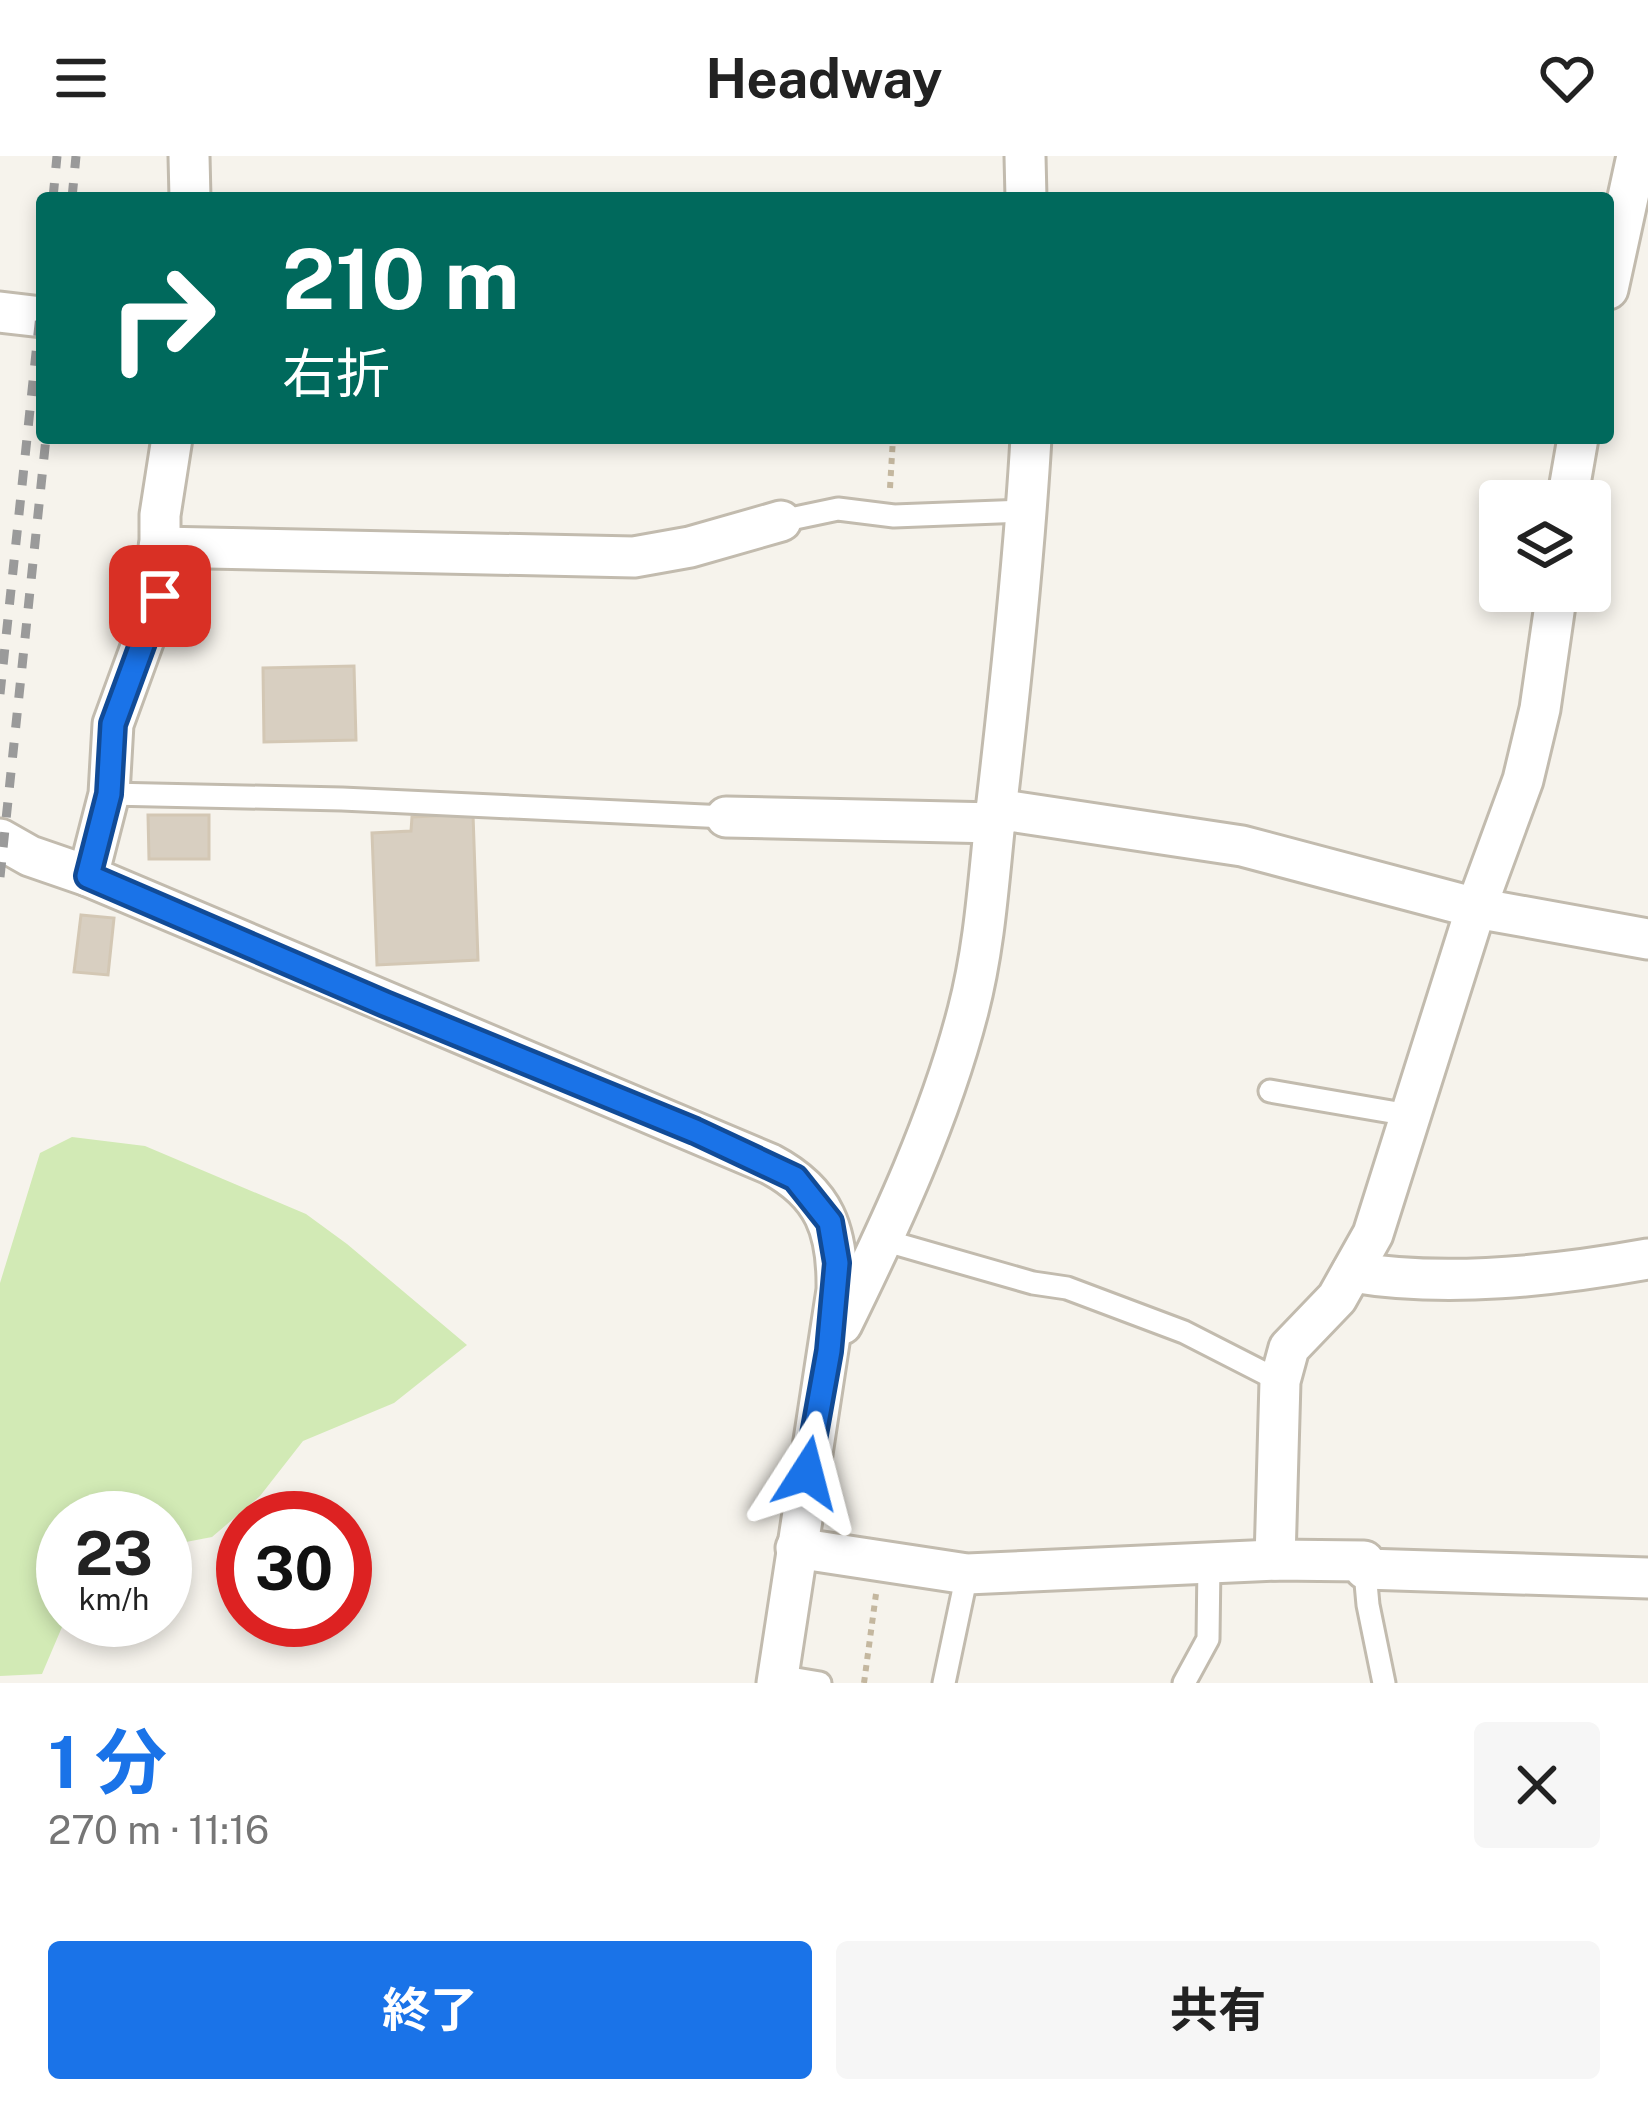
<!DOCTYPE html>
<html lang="ja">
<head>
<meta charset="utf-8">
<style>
  :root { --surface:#fff; --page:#f6f6f6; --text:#222; --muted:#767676; --accent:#1a73e8 }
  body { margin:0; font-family:"Public Sans","Noto Sans JP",sans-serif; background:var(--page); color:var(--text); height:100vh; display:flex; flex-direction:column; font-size:45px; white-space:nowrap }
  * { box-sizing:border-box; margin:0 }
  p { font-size:39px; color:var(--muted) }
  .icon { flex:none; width:66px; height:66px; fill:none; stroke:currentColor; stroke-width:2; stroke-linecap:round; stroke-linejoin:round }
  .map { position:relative; height:1527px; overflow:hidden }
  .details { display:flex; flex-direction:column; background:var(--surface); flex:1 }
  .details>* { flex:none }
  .guide { position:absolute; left:36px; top:36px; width:1578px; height:252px; border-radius:12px; box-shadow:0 6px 18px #0003; background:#00695c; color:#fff; overflow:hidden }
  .controls { position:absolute; left:1479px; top:324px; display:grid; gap:24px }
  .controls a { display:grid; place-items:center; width:132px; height:132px; border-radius:12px; background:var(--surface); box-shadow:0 6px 18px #0003; font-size:60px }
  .speed { position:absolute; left:36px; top:1335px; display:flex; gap:24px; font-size:60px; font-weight:700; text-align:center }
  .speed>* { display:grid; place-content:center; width:156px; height:156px; border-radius:50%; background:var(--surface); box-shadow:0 6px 18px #0003; line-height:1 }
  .speed small { font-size:30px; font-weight:400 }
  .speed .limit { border:18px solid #d22; background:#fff; color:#111 }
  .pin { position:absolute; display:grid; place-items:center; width:102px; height:102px; color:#fff; margin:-51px; border-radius:24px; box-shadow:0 6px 18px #0006 }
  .me { position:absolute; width:132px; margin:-66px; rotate:9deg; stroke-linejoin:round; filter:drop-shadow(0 0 9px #0008) }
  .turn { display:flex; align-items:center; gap:42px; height:252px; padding:0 48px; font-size:54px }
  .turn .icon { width:156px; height:156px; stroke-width:2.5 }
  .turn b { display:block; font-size:84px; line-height:102px }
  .round { display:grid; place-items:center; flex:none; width:126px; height:126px; border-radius:12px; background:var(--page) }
  .head { display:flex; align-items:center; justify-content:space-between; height:204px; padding:0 48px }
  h1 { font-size:72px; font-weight:700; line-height:90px; color:var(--accent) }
  .button { display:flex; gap:24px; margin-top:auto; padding:24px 48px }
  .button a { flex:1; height:138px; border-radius:12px; background:var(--accent); color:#fff; font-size:48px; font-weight:700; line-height:138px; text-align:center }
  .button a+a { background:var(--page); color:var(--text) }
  header { display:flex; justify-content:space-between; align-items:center; height:156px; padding:0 48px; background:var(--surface); font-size:54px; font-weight:700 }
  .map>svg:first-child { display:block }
  .green { fill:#d2eab5 }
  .building { fill:#d8cfc1; stroke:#d3c7b4; stroke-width:3 }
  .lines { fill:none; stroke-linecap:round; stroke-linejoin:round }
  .lane-casing { stroke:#c2bbae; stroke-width:27 }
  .street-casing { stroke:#c2bbae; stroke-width:45 }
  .path { stroke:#c4b79f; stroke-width:6; stroke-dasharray:6 6; stroke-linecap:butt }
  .lane { stroke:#fff; stroke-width:21 }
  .street { stroke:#fff; stroke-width:39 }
  .rail { stroke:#9a9a9a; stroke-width:9; stroke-dasharray:15 15; stroke-linecap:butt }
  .route-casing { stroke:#114b97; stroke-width:30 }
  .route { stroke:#1a73e8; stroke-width:21 }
</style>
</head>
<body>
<header><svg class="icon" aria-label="menu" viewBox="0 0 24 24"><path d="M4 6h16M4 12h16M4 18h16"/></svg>Headway<svg class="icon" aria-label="heart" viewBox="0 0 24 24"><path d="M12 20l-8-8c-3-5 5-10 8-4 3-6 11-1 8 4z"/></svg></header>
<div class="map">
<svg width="1648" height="1527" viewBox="0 0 1648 1527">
  <rect width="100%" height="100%" fill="#f6f3ec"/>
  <polygon class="green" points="72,981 145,990 306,1058 347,1088 467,1189 394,1247 303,1285 260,1340 212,1381 165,1390 165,1362 63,1362 65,1464 42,1518 0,1520 0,1127 40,997"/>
  <g class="building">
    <polygon points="354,510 356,584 264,586 263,512"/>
    <polygon points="473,658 478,804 377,809 372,677 411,675 412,661"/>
    <polygon points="148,659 209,659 209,703 149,703"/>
    <polygon points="81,759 114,762 108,819 74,816"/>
  </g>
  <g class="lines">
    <g class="lane-casing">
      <g id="lane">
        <polyline points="781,365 838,353 894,360 1027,355"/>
        <polyline points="109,638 342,643 726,661"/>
        <polyline points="1270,935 1409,959"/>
        <polyline points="883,1084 1033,1127 1067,1132 1184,1176 1280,1225"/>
        <polyline points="1364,1405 1368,1449 1384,1527"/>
        <polyline points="778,1520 820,1527"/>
        <polyline points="944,1527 967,1418"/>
        <polyline points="1184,1527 1208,1483 1209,1407"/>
      </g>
    </g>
    <g class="street-casing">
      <g id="street">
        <polyline points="189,0 190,42"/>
        <polyline points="1025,0 1026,42"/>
        <polyline points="1608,133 1637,0"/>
        <polyline points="0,156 42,161"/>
        <path d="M172 282 160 359V439L113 568 109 638 88 720 770 1008C825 1037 838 1075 837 1134L777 1527"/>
        <polyline points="1567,345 1578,282"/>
        <polyline points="159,391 634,401 690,391 781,365"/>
        <polyline points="996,653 1242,690 1476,752 1648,783"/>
        <polyline points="726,661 996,667"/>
        <polyline points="0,683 30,700 88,720"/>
        <path d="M1352 1116C1447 1132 1554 1120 1648 1103"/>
        <path d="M842 1168C891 1068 940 963 968 855 986 786 989 716 997 646 1011 525 1024 404 1031 282"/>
        <polyline points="796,1392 967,1418 1275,1404 1364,1405"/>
        <polyline points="1275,1404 1280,1225 1289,1192 1337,1142 1373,1078 1476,752 1523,624 1540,553 1557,435"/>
        <polyline points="1365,1413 1648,1422"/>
      </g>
    </g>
    <g class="path">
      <polyline points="890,332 893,282"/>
      <polyline points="864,1527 876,1438"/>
    </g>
    <use href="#lane" class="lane"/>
    <use href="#street" class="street"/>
    <g class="rail">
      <polyline points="53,42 57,0"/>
      <polyline points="72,42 76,0"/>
      <polyline points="0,538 42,140"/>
      <polyline points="0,721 46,282"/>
    </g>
  </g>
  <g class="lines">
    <g class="route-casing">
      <polyline id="route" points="160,440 113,568 109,638 88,720 385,848 695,975 795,1022 830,1066 837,1107 829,1195 807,1317"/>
    </g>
    <use href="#route" class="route"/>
  </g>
</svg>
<div class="controls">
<a><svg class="icon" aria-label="layers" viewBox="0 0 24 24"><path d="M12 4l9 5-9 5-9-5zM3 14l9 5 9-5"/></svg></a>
</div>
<div class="speed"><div>23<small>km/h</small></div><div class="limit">30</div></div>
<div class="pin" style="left:160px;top:440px;background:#d93025"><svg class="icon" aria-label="arrive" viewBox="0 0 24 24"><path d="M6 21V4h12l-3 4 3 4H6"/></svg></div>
<svg class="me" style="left:807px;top:1317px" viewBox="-20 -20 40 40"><path d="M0-17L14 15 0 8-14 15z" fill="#1a73e8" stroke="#fff" stroke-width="4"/></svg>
<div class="guide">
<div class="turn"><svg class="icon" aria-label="right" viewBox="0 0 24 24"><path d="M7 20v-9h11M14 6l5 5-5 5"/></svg><div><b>210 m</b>右折</div></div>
</div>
</div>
<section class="details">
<div class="head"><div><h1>1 分</h1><p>270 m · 11:16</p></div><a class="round"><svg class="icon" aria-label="close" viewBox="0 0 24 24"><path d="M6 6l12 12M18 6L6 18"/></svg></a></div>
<div class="button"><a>終了</a><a>共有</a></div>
</section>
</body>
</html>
